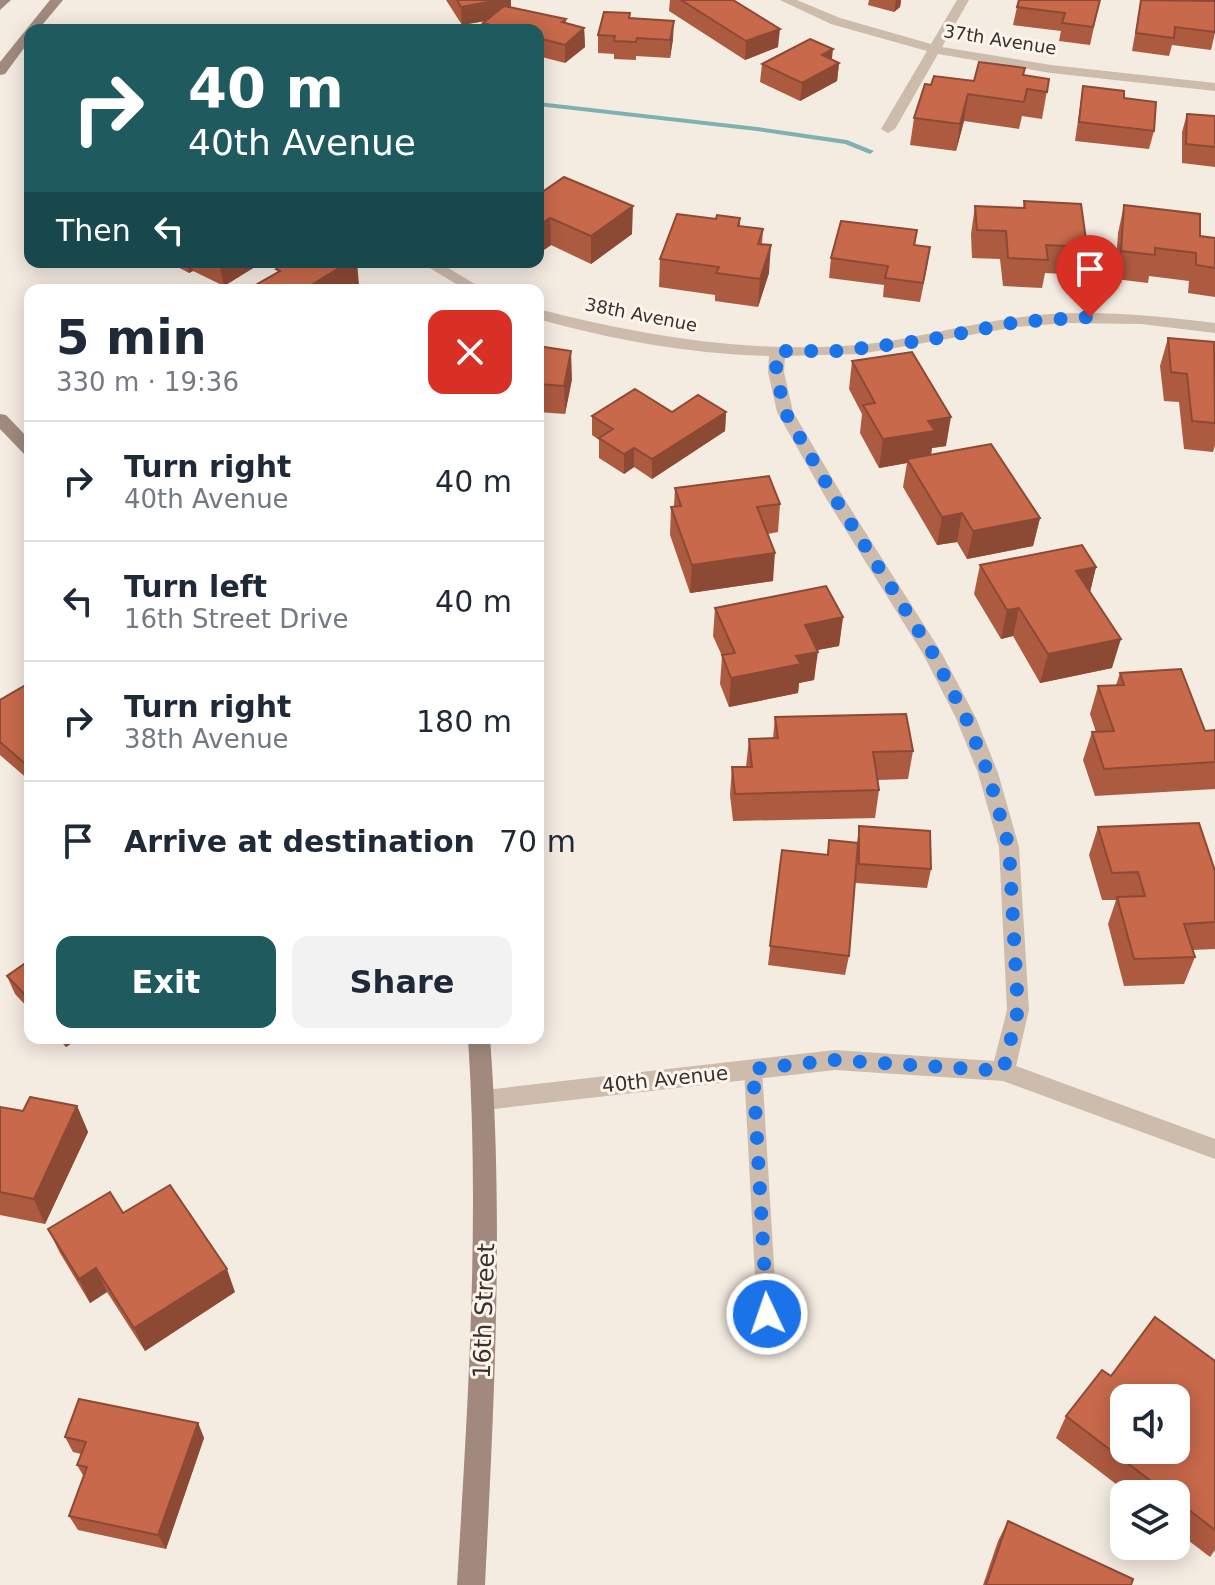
<!DOCTYPE html>
<html lang="en">
<head>
<meta charset="utf-8">
<style>
  :root { --surface:#fff; --page:#f2f2f3; --text:#1f2937; --muted:#747a83; --line:#e0e1e3; --accent:#1f5a5e }
  body { margin:0; font-family:"DejaVu Sans",sans-serif; background:var(--page); color:var(--text); height:100vh; display:flex; flex-direction:column; font-size:30px; white-space:nowrap }
  * { box-sizing:border-box; margin:0 }
  p { font-size:26px; color:var(--muted) }
  .icon { flex:none; width:44px; height:44px; fill:none; stroke:currentColor; stroke-width:2; stroke-linecap:round; stroke-linejoin:round }
  .map { position:relative; flex:1; overflow:hidden }
  .details { position:absolute; left:24px; top:284px; width:520px; height:760px; display:flex; flex-direction:column; background:var(--surface); border-radius:16px; box-shadow:0 4px 20px #0003 }
  .details>* { flex:none }
  .top-card { position:absolute; left:24px; top:24px; width:520px; height:244px; border-radius:16px; box-shadow:0 4px 20px #0003; background:#1f5a5e; color:#fff; overflow:hidden }
  .controls { position:absolute; left:1110px; top:1384px; display:grid; gap:16px }
  .controls a { display:grid; place-items:center; width:80px; height:80px; border-radius:16px; background:var(--surface); box-shadow:0 4px 20px #0003; font-size:40px }
  .pin { position:absolute; display:grid; place-items:center; width:68px; height:68px; color:#fff; margin:-82px -34px; border-radius:50% 50% 50% 0; rotate:-45deg; box-shadow:0 0 8px #0007 }
  .pin .icon { rotate:45deg }
  .me { position:absolute; width:88px; margin:-44px; rotate:357deg; stroke-linejoin:round; filter:drop-shadow(0 0 6px #0008) }
  .turn { display:flex; align-items:center; gap:28px; height:168px; padding:0 32px; font-size:36px }
  .turn .icon { width:104px; height:104px; stroke-width:2.5 }
  .turn b { display:block; font-size:56px; line-height:68px }
  .then { display:flex; align-items:center; height:76px; padding:0 32px; background:#0003; gap:16px; font-size:30px }
  .round { display:grid; place-items:center; flex:none; width:84px; height:84px; border-radius:16px; background:var(--page) }
  .head { display:flex; align-items:center; justify-content:space-between; height:136px; padding:0 32px }
  h1 { font-size:48px; font-weight:700; line-height:60px }
  .primary-button { display:flex; gap:16px; margin-top:auto; padding:16px 32px }
  .primary-button a { flex:1; height:92px; border-radius:16px; background:var(--accent); color:#fff; font-size:32px; font-weight:700; line-height:92px; text-align:center }
  .primary-button a+a { background:var(--page); color:var(--text) }
  ul { padding:0; list-style:none }
  li { display:flex; align-items:center; gap:24px; height:120px; padding:0 32px; border-top:2px solid var(--line) }
  li div { flex:1 }
  li b { display:block; font-size:30px }
  li em { font-style:normal }
  .map>svg:first-child { display:block }
  .lines { fill:none; stroke-linecap:round; stroke-linejoin:round }
  .stream { fill:#7fb0b2; fill-rule:evenodd }
  .service { fill:#cdbbac; fill-rule:evenodd }
  .minor { fill:#cdbbac; fill-rule:evenodd }
  .secondary { fill:#a18a7d; fill-rule:evenodd }
  .wall { fill:#ac5a40 }
  .shaded-wall { fill:#8c4a34 }
  .building { fill:#c8694b; stroke:#8c4a34; stroke-width:2; fill-rule:evenodd }
  .route { stroke:#1a73e8; stroke-width:14; stroke-dasharray:0 25.2 }
  .labels { text-anchor:middle; stroke-width:6; stroke-linejoin:round; paint-order:stroke }
  .far-street-label { font-size:18px; fill:#3b302b; stroke:#fbf5ee }
  .street-label { font-size:20px; fill:#3b302b; stroke:#fbf5ee }
  .near-street-label { font-size:24px; fill:#3b302b; stroke:#fbf5ee }
</style>
</head>
<body>
<div class="map">
<svg width="1215" height="1585" viewBox="0 0 1215 1585">
  <rect width="100%" height="100%" fill="#f4ebe1"/>
  <g class="lines">
    <polygon class="stream" points="538,102 757,127 847,140 874,151 870,154 845,144 757,131 538,106"/>
    <polygon class="service" points="753,1061 759,1064 762,1069 777,1314 774,1321 767,1323 760,1321 757,1314 744,1069 747,1064"/>
    <g class="minor">
      <polygon points="780,0 797,0 840,18 931,44 957,0 969,0 942,47 1051,65 1215,83 1215,91 1051,73 938,54 895,129 888,133 881,129 927,51 831,24"/>
      <polygon points="420,262 438,262 485,290 466,290"/>
      <path d="M538 309C643 336 749 354 858 345 911 340 962 325 1014 318 1081 308 1148 315 1215 323V333L1141 324 1066 323 1016 327 860 354 785 356 784 372 793 412 845 500 941 652 976 718 998 773 1019 847 1029 1010 1016 1066 1215 1139V1159L1003 1081 835 1070 485 1110 477 1107 474 1100 477 1093 485 1090 835 1050 994 1061 1007 1010 999 847 978 773 956 718 923 654 827 500 777 412 768 372 769 356C690 354 613 340 538 319Z"/>
    </g>
    <g class="secondary">
      <polygon points="0,0 11,0 0,10"/>
      <polygon points="50,0 63,0 38,30 30,30 30,40 5,74 0,75 0,62"/>
      <polygon points="0,414 6,415 30,440 30,455 24,454 0,429"/>
      <path d="M468 1038H490C504 1221 494 1402 485 1585H457C468 1402 480 1221 468 1038Z"/>
    </g>
  </g>
  <g class="wall">
    <polygon points="446,0 511,0 511,8 566,19 566,23 584,28 585,47 565,63 538,56 538,30 484,30 483,23 486,21 462,25"/>
    <polygon points="670,0 733,0 778,47 745,60 669,11"/>
    <polygon points="869,0 901,0 900,7 894,12 868,5"/>
    <polygon points="1100,0 1090,45 1059,41 1061,31 1013,25 1017,7"/>
    <polygon points="1141,0 1215,1 1215,33 1211,50 1172,45 1169,56 1132,51"/>
    <polygon points="630,18 673,39 670,58 636,56 636,60 614,59 614,54 598,53 598,35"/>
    <polygon points="832,59 839,63 837,81 800,101 760,82 762,64"/>
    <polygon points="1023,75 1049,79 1042,119 1022,116 1019,129 964,121 956,151 910,145 914,118 931,85"/>
    <polygon points="1083,86 1124,98 1154,131 1149,149 1075,141"/>
    <polygon points="1187,114 1215,116 1215,167 1182,163 1182,132"/>
    <polygon points="538,195 632,234 591,264 551,245 538,254"/>
    <polygon points="1024,201 1087,247 1081,275 1045,273 1042,288 1003,286 1000,259 972,258 971,234 975,206 1023,208"/>
    <polygon points="1124,205 1200,236 1215,238 1215,297 1188,293 1189,281 1149,276 1148,283 1115,279 1118,233"/>
    <polygon points="740,218 740,226 763,229 762,244 769,273 758,307 715,301 715,295 659,287 660,259 716,219"/>
    <polygon points="917,230 915,245 930,247 920,302 883,297 884,285 829,278 831,258"/>
    <polygon points="168,262 263,262 224,286 193,271 189,273"/>
    <polygon points="1168,338 1215,348 1215,445 1213,452 1184,449 1179,402 1164,401 1160,366"/>
    <polygon points="538,346 572,379 565,414 538,412"/>
    <polygon points="852,361 946,446 932,448 931,455 1040,518 1033,546 967,559 957,542 937,545 903,487 907,463 879,468 860,433 862,414 849,389"/>
    <polygon points="672,412 726,412 725,431 652,479 634,467 624,474 599,458 599,440 592,435 592,416"/>
    <polygon points="675,488 780,504 778,532 768,534 773,581 690,593 670,535 671,507 674,506"/>
    <polygon points="980,565 1096,567 1090,592 1112,668 1040,683 1013,636 1001,639 974,594"/>
    <polygon points="715,608 843,617 839,646 817,650 814,680 799,683 798,693 729,707 720,684 722,656 713,636"/>
    <polygon points="1120,673 1205,731 1215,730 1215,789 1095,796 1083,760 1092,732 1096,732 1090,714 1098,686 1116,685"/>
    <polygon points="30,691 30,781 0,755 0,700"/>
    <polygon points="775,717 913,751 908,779 878,780 879,790 875,818 733,821 730,795 732,767 746,767 749,739 773,738"/>
    <polygon points="859,826 931,869 927,888 856,883 856,867 849,956 845,975 768,965 782,850 827,855 829,840 857,843"/>
    <polygon points="1098,827 1215,871 1215,949 1192,950 1195,957 1184,984 1124,986 1108,924 1116,900 1102,900 1089,855"/>
    <polygon points="30,960 30,1010 15,994 7,976"/>
    <polygon points="57,1038 79,1038 66,1047"/>
    <polygon points="77,1106 88,1132 45,1224 0,1215 0,1107 23,1111"/>
    <polygon points="123,1213 235,1292 145,1351 107,1292 90,1303 60,1253 48,1229"/>
    <polygon points="1215,1361 1215,1550 1210,1557 1176,1531 1176,1494 1129,1494 1056,1438 1066,1416 1111,1376"/>
    <polygon points="198,1423 204,1438 166,1549 78,1530 69,1516 84,1477 77,1465 81,1454 73,1452 65,1437"/>
    <polygon points="1008,1521 1131,1585 983,1585 998,1541"/>
  </g>
  <g class="shaded-wall">
    <polygon points="499,0 511,0 511,16 462,25 461,7"/>
    <polygon points="896,0 901,0 900,7 894,12"/>
    <polygon points="674,21 673,39 670,58 670,40"/>
    <polygon points="584,28 585,47 565,63 565,45"/>
    <polygon points="780,29 778,47 745,60 746,41"/>
    <polygon points="833,49 831,67 839,63 837,81 800,101 802,83 822,55"/>
    <polygon points="968,94 964,121 956,151 960,124"/>
    <polygon points="633,206 632,234 591,264 591,236"/>
    <polygon points="550,218 551,245 538,254 538,226"/>
    <polygon points="771,245 769,273 758,307 760,279"/>
    <polygon points="930,247 927,266 920,302 923,283"/>
    <polygon points="187,262 191,262 193,271 189,273"/>
    <polygon points="219,262 263,262 224,286"/>
    <polygon points="349,262 357,262 359,285 352,290 314,290 313,284"/>
    <polygon points="571,351 572,379 565,414 564,386"/>
    <polygon points="726,412 725,431 652,479 652,459"/>
    <polygon points="951,417 946,446 932,448 930,459 907,459 907,463 879,468 883,439 928,421"/>
    <polygon points="634,448 634,467 624,474 624,454"/>
    <polygon points="962,513 957,542 937,545 942,517"/>
    <polygon points="1040,518 1033,546 967,559 973,531"/>
    <polygon points="775,553 773,581 690,593 692,565"/>
    <polygon points="1096,567 1089,596 1076,571"/>
    <polygon points="1019,608 1013,636 1001,639 1007,610"/>
    <polygon points="843,617 839,646 802,653 805,625"/>
    <polygon points="1121,639 1112,668 1040,683 1048,654"/>
    <polygon points="818,652 814,680 799,683 798,693 729,707 731,678 796,656"/>
    <polygon points="62,1038 79,1038 66,1047"/>
    <polygon points="77,1106 88,1132 45,1224 34,1199"/>
    <polygon points="96,1268 107,1292 90,1303 79,1279"/>
    <polygon points="227,1269 235,1292 145,1351 134,1328"/>
    <polygon points="198,1423 204,1438 166,1549 158,1535"/>
  </g>
  <g class="building">
    <polygon points="457,0 499,0 461,7"/>
    <polygon points="681,0 733,0 780,29 746,41"/>
    <polygon points="1019,0 1100,0 1093,27 1062,23 1065,13 1017,7"/>
    <polygon points="1141,0 1215,1 1215,32 1175,27 1174,38 1136,33"/>
    <polygon points="504,6 566,19 562,22 584,28 565,45 538,38 538,30 510,30 483,23"/>
    <polygon points="604,12 630,13 629,18 674,21 670,40 637,38 636,42 614,41 615,36 598,35"/>
    <polygon points="810,39 833,49 822,55 839,63 802,83 762,64"/>
    <polygon points="979,62 1025,68 1023,75 1049,79 1047,92 1027,89 1024,102 968,94 960,124 914,118 925,84 931,85 934,76 974,81"/>
    <polygon points="1083,86 1124,91 1124,98 1156,102 1154,131 1079,122"/>
    <polygon points="1187,114 1215,116 1215,147 1186,144"/>
    <polygon points="564,177 633,206 591,236 550,218 538,226 538,195"/>
    <polygon points="1024,201 1081,204 1087,247 1046,245 1048,260 1008,258 1006,231 977,230 975,206 1025,208"/>
    <polygon points="1124,205 1200,214 1200,236 1215,238 1215,268 1196,265 1196,253 1155,248 1155,255 1121,251"/>
    <polygon points="677,214 716,219 717,215 740,218 738,226 763,229 758,244 771,245 760,279 716,273 719,267 660,259"/>
    <polygon points="841,221 917,230 914,245 930,247 923,283 885,278 888,266 831,258"/>
    <polygon points="286,262 349,262 313,284 324,290 247,290 280,271 276,269"/>
    <polygon points="1168,338 1214,342 1215,423 1192,421 1187,374 1171,372"/>
    <polygon points="538,346 571,351 564,386 538,384"/>
    <polygon points="912,352 951,417 928,421 935,431 883,439 863,405 875,403 852,361"/>
    <polygon points="635,389 672,412 698,395 726,412 652,459 634,448 624,454 599,438 613,429 592,416"/>
    <polygon points="991,444 1040,518 973,531 962,513 942,517 907,459"/>
    <polygon points="769,476 780,504 757,507 775,553 692,565 671,507 681,506 675,488"/>
    <polygon points="1082,545 1096,567 1076,571 1121,639 1048,654 1019,608 1007,610 980,565"/>
    <polygon points="826,586 843,617 805,625 818,652 796,656 801,664 731,678 722,655 735,653 715,608"/>
    <polygon points="1181,669 1205,731 1215,730 1215,762 1104,769 1092,732 1114,731 1098,686 1124,685 1120,673"/>
    <polygon points="24,686 30,691 30,768 0,742 0,700"/>
    <polygon points="906,714 913,751 873,752 879,790 735,794 732,767 752,767 749,739 778,738 775,717"/>
    <polygon points="1199,823 1215,871 1215,922 1184,924 1195,957 1134,959 1117,897 1145,896 1138,872 1112,873 1098,827"/>
    <polygon points="859,826 930,831 931,869 859,864"/>
    <polygon points="829,840 858,843 849,956 770,946 782,850 828,855"/>
    <polygon points="30,960 30,1000 7,976"/>
    <polygon points="30,1097 77,1106 34,1199 0,1192 0,1107 23,1111"/>
    <polygon points="170,1185 227,1269 134,1328 96,1268 79,1279 48,1229 110,1192 123,1213"/>
    <path d="M1155 1317 1215 1361V1530L1176 1500V1494H1168L1066 1416 1102 1370 1111 1376ZM1124 1398H1176V1450H1124Z"/>
    <polygon points="79,1399 198,1423 158,1535 69,1516 87,1467 77,1465 86,1442 65,1437"/>
    <polygon points="1008,1521 1133,1579 1131,1585 986,1585"/>
  </g>
  <g class="lines">
    <polyline class="route" points="767,1314 753,1069 835,1060 1003,1071 1018,1010 1015,956 1009,847 988,773 966,718 932,652 836,500 785,412 776,372 777,351 839,351 928,340 1017,322 1090,317"/>
  </g>
  <g class="labels">
    <g class="far-street-label">
      <text transform="translate(1000 40) rotate(9)" y="6">37th Avenue</text>
      <text transform="translate(641 315) rotate(11)" y="6">38th Avenue</text>
    </g>
    <g class="street-label">
      <text transform="translate(665 1079) rotate(-6)" y="7">40th Avenue</text>
    </g>
    <g class="near-street-label">
      <text transform="translate(484 1311) rotate(-88)" y="8">16th Street</text>
    </g>
  </g>
</svg>
<div class="controls">
<a><svg class="icon" aria-label="sound" viewBox="0 0 24 24"><path d="M4 9h4l5-4v14l-5-4H4zM17 9q2 3 0 6"/></svg></a>
<a><svg class="icon" aria-label="layers" viewBox="0 0 24 24"><path d="M12 4l9 5-9 5-9-5zM3 14l9 5 9-5"/></svg></a>
</div>
<div class="pin" style="left:1090px;top:317px;background:#d93025"><svg class="icon" aria-label="arrive" viewBox="0 0 24 24"><path d="M6 21V4h12l-3 4 3 4H6"/></svg></div>
<svg class="me" style="left:767px;top:1314px" viewBox="-20 -20 40 40"><circle r="17" fill="#1a73e8" stroke="#fff" stroke-width="3"/><path d="M0-11L8 9 0 5-8 9z" fill="#fff"/></svg>
<div class="top-card">
<div class="turn"><svg class="icon" aria-label="right" viewBox="0 0 24 24"><path d="M7 20v-9h11M14 6l5 5-5 5"/></svg><div><b>40 m</b>40th Avenue</div></div>
<div class="then">Then<svg class="icon" aria-label="left" viewBox="0 0 24 24"><path d="M17 20v-9H6M10 6l-5 5 5 5"/></svg></div>
</div>
<section class="details">
<div class="head"><div><h1>5 min</h1><p>330 m · 19:36</p></div><a class="round" style="background:#d93025;color:#fff"><svg class="icon" aria-label="close" viewBox="0 0 24 24"><path d="M6 6l12 12M18 6L6 18"/></svg></a></div>
<ul>
<li><svg class="icon" aria-label="right" viewBox="0 0 24 24"><path d="M7 20v-9h11M14 6l5 5-5 5"/></svg><div><b>Turn right</b><p>40th Avenue</p></div><em>40 m</em></li>
<li><svg class="icon" aria-label="left" viewBox="0 0 24 24"><path d="M17 20v-9H6M10 6l-5 5 5 5"/></svg><div><b>Turn left</b><p>16th Street Drive</p></div><em>40 m</em></li>
<li><svg class="icon" aria-label="right" viewBox="0 0 24 24"><path d="M7 20v-9h11M14 6l5 5-5 5"/></svg><div><b>Turn right</b><p>38th Avenue</p></div><em>180 m</em></li>
<li><svg class="icon" aria-label="arrive" viewBox="0 0 24 24"><path d="M6 21V4h12l-3 4 3 4H6"/></svg><div><b>Arrive at destination</b></div><em>70 m</em></li>
</ul>
<div class="primary-button"><a>Exit</a><a>Share</a></div>
</section>
</div>
</body>
</html>
